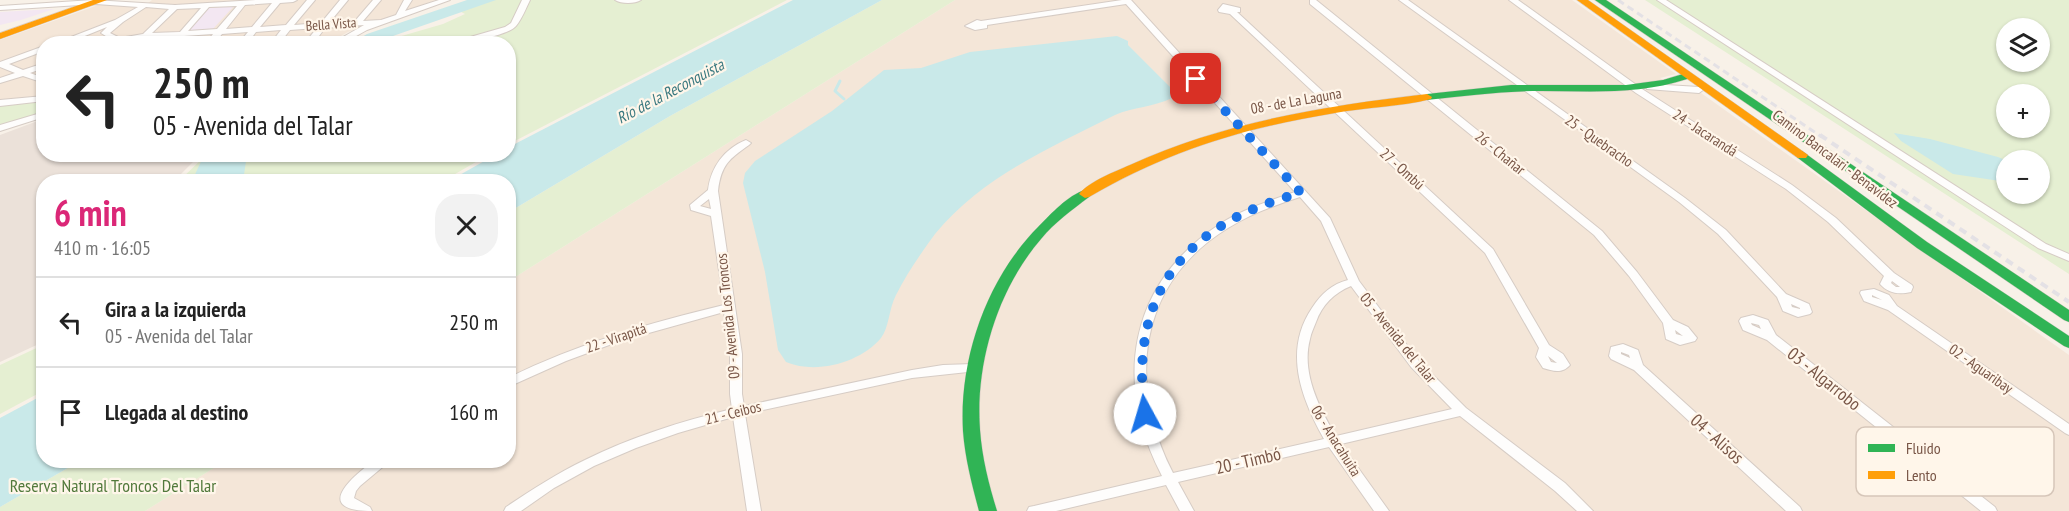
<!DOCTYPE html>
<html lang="es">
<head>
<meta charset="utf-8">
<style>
  :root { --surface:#fff; --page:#f2f2f2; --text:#222; --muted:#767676; --line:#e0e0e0; --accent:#db2777 }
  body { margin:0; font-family:"PT Sans Narrow",sans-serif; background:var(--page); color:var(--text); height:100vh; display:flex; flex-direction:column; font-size:22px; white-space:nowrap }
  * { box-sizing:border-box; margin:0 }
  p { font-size:20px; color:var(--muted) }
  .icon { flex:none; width:33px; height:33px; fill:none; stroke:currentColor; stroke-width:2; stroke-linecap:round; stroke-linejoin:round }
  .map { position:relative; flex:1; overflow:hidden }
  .panel { position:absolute; left:36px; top:174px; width:480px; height:294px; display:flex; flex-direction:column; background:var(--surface); border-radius:24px; box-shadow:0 2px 4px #0004 }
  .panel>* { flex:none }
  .hud { position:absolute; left:36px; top:36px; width:480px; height:126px; border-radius:24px; box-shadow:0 2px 4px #0004; background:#fff; color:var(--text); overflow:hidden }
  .controls { position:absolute; left:1996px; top:18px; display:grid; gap:12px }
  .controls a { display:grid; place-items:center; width:54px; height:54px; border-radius:50%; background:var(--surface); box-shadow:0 2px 4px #0004; font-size:30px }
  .pin { position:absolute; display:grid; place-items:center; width:51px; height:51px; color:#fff; margin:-26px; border-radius:12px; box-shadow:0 3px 9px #0006 }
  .me { position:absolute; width:66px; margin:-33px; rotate:354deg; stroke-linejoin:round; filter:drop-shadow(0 0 4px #0008) }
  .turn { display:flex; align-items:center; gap:21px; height:126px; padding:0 18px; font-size:27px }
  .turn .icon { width:78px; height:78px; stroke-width:2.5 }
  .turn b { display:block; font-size:42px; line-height:51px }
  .round { display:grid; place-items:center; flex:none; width:63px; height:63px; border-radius:24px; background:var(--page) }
  .head { display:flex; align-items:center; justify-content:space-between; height:102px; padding:0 18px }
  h1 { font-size:36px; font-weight:700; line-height:45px; color:var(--accent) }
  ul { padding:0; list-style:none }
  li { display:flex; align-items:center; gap:18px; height:90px; padding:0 18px; border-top:2px solid var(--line) }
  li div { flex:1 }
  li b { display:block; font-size:22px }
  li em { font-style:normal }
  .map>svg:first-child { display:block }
  .residential { fill:#f4e6d8 }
  .industrial { fill:#ebe1d9 }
  .education { fill:#f3e7f2 }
  .green { fill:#e5efd2; fill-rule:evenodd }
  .water { fill:#c9e9e9 }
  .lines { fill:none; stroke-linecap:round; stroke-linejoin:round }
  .stream { stroke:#c9e9e9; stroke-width:3 }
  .street-casing { stroke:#d6ccc5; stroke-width:2 }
  .fast-casing { stroke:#d7ccc5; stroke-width:1 }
  .slow-casing { stroke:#d7ccc5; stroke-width:1 }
  .street { fill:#fefdfc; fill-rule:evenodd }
  .fast { fill:#30b455; fill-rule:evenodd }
  .slow { fill:#ff9f0a; fill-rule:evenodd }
  .rail-far1 { stroke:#e4e1e5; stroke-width:3; stroke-dasharray:7 4.5; stroke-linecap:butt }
  .rail { stroke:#e4e1e5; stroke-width:4; stroke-dasharray:8 6; stroke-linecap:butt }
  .route { stroke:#1a73e8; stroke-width:10; stroke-dasharray:0 18 }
  .labels { text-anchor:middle; stroke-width:4.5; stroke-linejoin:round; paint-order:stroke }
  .far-street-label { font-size:14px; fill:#785546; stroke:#fff6ea }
  .street-label { font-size:15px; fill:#785546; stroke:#fff6ea }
  .water-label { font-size:16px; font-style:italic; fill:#39787f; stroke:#fff6ea }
  .near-street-label { font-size:18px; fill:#785546; stroke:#fff6ea }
  .near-park-label { font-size:18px; fill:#51793b; stroke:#fff6ea }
  .key { fill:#fff6ea; stroke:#d6c6b9; stroke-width:1.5 }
  .key-label { font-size:16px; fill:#785546 }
</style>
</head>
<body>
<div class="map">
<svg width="2069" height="511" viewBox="0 0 2069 511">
  <rect width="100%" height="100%" fill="#f8f1e8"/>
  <g class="residential">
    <polygon points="152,0 436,0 348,32 328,43 44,44 43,113 0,126 0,40 101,4 142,8"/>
    <polygon points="955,0 1572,0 1676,74 1660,78 1680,92 1701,93 2069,355 2069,511 145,511 225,461 508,460 509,281"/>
  </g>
  <polygon class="industrial" points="43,119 44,154 200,155 174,181 44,182 43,342 0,362 0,135"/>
  <g class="education">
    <polygon points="234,6 212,30 186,32 209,8"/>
    <polygon points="54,9 21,20 0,25 0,12"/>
  </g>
  <g class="green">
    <polygon points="469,0 787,0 509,144 508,44 374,44 443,24 465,14 452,7"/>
    <polygon points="882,0 955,0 509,281 509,212 670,116"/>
    <path d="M1645 0H2069V274ZM2007 28H2040V62H2007ZM2007 94H2040V128H2007ZM2007 160H2040V194H2007Z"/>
    <polygon points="43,101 43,113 0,127 0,105"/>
    <polygon points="206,155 488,155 443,181 178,182"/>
    <polygon points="43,345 43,391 0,414 0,365"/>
    <polygon points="80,461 225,461 145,511 0,511 0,507"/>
  </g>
  <g class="water">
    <polygon points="467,0 496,0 393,36 386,43 352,43 367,34"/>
    <polygon points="793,0 882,0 670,116 509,212 508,182 449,181 495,155 508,154 509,147"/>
    <path d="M1117 36 1128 41V45L1173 90 1172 98C1154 107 1133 107 1115 115 1050 148 983 176 935 234 921 253 906 275 896 295 889 308 889 328 881 338 861 362 817 375 786 362L778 350 765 272 743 183 745 173 755 161 832 111 884 70 921 68 970 52Z"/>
    <polygon points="1894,133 1930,139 1998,157 2007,161 2007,182 1953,174 1901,141"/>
    <polygon points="204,155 247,155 243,181 192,181"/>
    <polygon points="43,395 44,460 80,461 0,507 0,418"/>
  </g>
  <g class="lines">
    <polyline class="stream" points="840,81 835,91 844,99"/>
    <g class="street-casing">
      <g id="street">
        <path d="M93 0 175 5 256 0H297L293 2 280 3 260 27 286 25 307 0H315L294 25 321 23 340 0H348L329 23 355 21 373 0H381L363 21 381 20 396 15 404 0H412L405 11 439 0H450L367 30 342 44H331L364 25 325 28 313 44H304L317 28 290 30 279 44H270L281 30 256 32 247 44H238L248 32 222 34 214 44H205L213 34 184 36 178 44H169L175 37 147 38 119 43 114 41 109 44H98L109 38 101 33 107 27 65 44H53L115 20 138 7 96 4 0 10V6ZM272 3 252 27 226 29 245 5ZM237 6 217 29 188 31 209 7ZM146 7 169 9 143 34 120 38 110 33 123 22ZM201 8 180 32 152 33 177 9Z"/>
        <path d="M522 0H530C526 8 522 19 516 26 508 36 460 44 446 44L505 27 511 23Z"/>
        <path d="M615 0H641C635 4 621 4 615 0Z"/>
        <path d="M1122 0H1131L1330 218 1359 281 1419 361 1466 408 1565 483 1593 511H1577L1555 491 1460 416 1341 444 1389 511H1374L1329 447 1178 482 1194 511H1180L1166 485 1056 511H1027L1029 507 1034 506 1162 476C1113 382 1128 284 1220 224 1243 209 1269 201 1295 192L1126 4 987 25V28L975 30 965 26 977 20 981 21ZM1300 197 1321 221 1348 280C1332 284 1321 294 1312 308 1283 351 1301 398 1324 439L1173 473C1127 384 1137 284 1228 228 1250 214 1275 205 1300 197ZM1351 286 1411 367 1452 409 1336 436C1319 408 1301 372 1310 339 1311 333 1314 327 1316 322 1322 305 1334 293 1351 286Z"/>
        <path d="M1310 0H1316L1602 231 1637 272 1673 320 1688 327 1697 338 1695 341 1680 345 1666 339 1663 323 1629 276 1594 235 1310 4ZM1675 330 1683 336 1676 334Z"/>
        <path d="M1399 0H1408L1685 198 1726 230 1786 294 1809 304 1812 312 1810 314 1798 317 1783 311 1777 297 1718 234 1679 202ZM1791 304 1800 308V309L1792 307Z"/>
        <path d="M1509 0H1518L1642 89 1792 185 1836 218 1894 273 1912 285 1913 287 1911 292C1898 295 1888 293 1880 284L1884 276 1828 222 1786 189 1636 93ZM1892 281 1900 287H1896L1891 283Z"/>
        <polygon points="1657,0 1666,0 2046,244 2069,254 2069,261 2038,248"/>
        <path d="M1223 4 1240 8V12H1237L1493 249 1549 345 1563 354 1570 365C1562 374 1553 371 1543 368L1536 357 1539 348 1485 253 1230 14 1219 12 1218 10ZM1548 356 1557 363 1551 362Z"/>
        <polygon points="44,46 44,51 9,64 23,70 44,63 44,68 30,73 44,78 44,83 23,76 0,83 0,78 15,73 0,67 0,62"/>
        <polygon points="1650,84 1699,87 1703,90 1699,93 1647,89 1646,87"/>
        <polygon points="44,96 44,101 0,106 0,100"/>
        <polygon points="44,112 44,117 0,131 0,125"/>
        <path d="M746 140 751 143 749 145C729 159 721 165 718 191L742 354V394L744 406 912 370 943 365 973 364 977 365 979 368 977 371 912 378 745 414 761 511H747L733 417 678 433 636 448 594 466 554 488 521 511H504L506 507C532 490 557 473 585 460 631 437 682 421 732 409L730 394V354L724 312 620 341 566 361 508 387V378C577 344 649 323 724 305L711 216 691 210 690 205 708 190C711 167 724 149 746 140ZM709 199 711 209 700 206Z"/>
        <path d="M1874 289 1889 295 1897 306 2069 424V435L2065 433 1888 310 1864 301 1860 293 1861 291ZM1872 295 1882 300 1872 297Z"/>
        <path d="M1753 315 1768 320 1776 335 1995 507 1997 511H1981L1767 340 1743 330 1739 321 1741 318ZM1751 323 1759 325 1761 329 1752 325Z"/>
        <path d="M1623 344 1638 350 1643 365 1800 507 1802 511H1786L1634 370 1611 359 1609 356 1611 347ZM1621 352 1629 355 1630 358 1621 354Z"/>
        <path d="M375 460H391L360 486 356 491 354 498 370 507 372 511C313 511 350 478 375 460Z"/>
      </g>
    </g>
    <g class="fast-casing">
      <g id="fast">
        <polygon points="1595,0 1606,0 2069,310 2069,322 2064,320"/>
        <path d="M1683 74 1688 77 1687 79C1639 95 1591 91 1541 91 1503 91 1465 96 1427 100L1422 97 1427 94 1511 85H1626L1663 80Z"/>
        <polygon points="1802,151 1927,242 2069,336 2069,348 2064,346 1917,248 1798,158 1796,155 1798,152"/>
        <path d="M1085 190 1089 191 1091 194 1089 197C1072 210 1055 222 1041 239 997 290 975 364 980 430 982 458 989 485 997 511H979C972 485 965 458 963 431 959 358 987 278 1039 226 1051 214 1068 195 1085 190Z"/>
      </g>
    </g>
    <g class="slow-casing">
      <g id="slow">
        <polygon points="93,0 107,0 0,39 0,33"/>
        <polygon points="1577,0 1588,0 1808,155 1806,158 1798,158"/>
        <path d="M1427 94 1432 97 1431 99C1400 107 1367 107 1335 113 1244 128 1170 150 1089 197L1085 198 1079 194C1090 181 1114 172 1130 165 1224 122 1325 106 1427 94Z"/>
      </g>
    </g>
    <use href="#street" class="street"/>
    <use href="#fast" class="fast"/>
    <use href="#slow" class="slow"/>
    <polyline class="rail-far1" points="1618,0 1822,137"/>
    <polyline class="rail" points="1820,135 2069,302"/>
  </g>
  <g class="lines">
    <path class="route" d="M1145 414C1128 293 1186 223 1301 193L1196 79"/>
  </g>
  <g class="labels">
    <g class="far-street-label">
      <text transform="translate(331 24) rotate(-4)" y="5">Bella Vista</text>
    </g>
    <g class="street-label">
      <text transform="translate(1296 101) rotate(-10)" y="5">08 - de La Laguna</text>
      <text transform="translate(1705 133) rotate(33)" y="5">24 - Jacarandá</text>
      <text transform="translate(1599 141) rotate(35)" y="5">25 - Quebracho</text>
      <text transform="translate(1500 153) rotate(39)" y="5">26 - Chañar</text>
      <text transform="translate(1835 159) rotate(37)" y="5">Camino Bancalari - Benavídez</text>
      <text transform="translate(1402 169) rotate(42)" y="5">27 - Ombú</text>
      <text transform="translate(728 316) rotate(-96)" y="5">09 - Avenida Los Troncos</text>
      <text transform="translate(616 338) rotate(-19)" y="5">22 - Virapitá</text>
      <text transform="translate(1398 338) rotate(51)" y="5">05 - Avenida del Talar</text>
      <text transform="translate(1981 369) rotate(35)" y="5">02 - Aguaribay</text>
      <text transform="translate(733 413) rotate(-14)" y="5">21 - Ceibos</text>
      <text transform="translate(1336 441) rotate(58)" y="5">06 - Anacahuita</text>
    </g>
    <g class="water-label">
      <text transform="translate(670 91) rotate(-28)" y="6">Río de la Reconquista</text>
    </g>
    <g class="near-street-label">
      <text transform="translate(1824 379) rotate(39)" y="6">03 - Algarrobo</text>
      <text transform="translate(1717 439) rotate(42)" y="6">04 - Alisos</text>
      <text transform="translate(1248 461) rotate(-13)" y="6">20 - Timbó</text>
    </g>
    <g class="near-park-label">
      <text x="113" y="492">Reserva Natural Troncos Del Talar</text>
    </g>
  </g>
  <rect x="1856" y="427" width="198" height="69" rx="9" class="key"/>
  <rect x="1868" y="444" width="27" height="8" fill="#30b455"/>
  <rect x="1868" y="471" width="27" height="8" fill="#ff9f0a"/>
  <g class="key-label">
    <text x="1906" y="454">Fluido</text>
    <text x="1906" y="481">Lento</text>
  </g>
</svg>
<div class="controls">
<a><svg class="icon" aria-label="layers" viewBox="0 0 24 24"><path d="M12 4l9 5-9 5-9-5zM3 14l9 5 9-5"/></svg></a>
<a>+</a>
<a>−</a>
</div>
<div class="pin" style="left:1196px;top:79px;background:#d93025"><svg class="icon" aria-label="arrive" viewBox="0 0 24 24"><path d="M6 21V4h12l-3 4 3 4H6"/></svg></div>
<svg class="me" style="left:1145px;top:414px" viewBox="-20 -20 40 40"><circle r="19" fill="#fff"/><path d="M0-13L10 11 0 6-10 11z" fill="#1a73e8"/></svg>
<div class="hud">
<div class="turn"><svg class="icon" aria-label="left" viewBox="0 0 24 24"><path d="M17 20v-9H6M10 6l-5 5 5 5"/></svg><div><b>250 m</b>05 - Avenida del Talar</div></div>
</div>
<section class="panel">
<div class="head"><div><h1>6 min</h1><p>410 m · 16:05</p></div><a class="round"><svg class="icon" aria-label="close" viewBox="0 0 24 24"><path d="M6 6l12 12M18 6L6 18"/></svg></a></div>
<ul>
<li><svg class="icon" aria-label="left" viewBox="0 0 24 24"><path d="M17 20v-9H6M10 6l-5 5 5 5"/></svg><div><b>Gira a la izquierda</b><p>05 - Avenida del Talar</p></div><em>250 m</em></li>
<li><svg class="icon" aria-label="arrive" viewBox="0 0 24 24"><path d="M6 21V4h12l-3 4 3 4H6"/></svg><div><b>Llegada al destino</b></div><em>160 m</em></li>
</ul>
</section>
</div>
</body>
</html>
